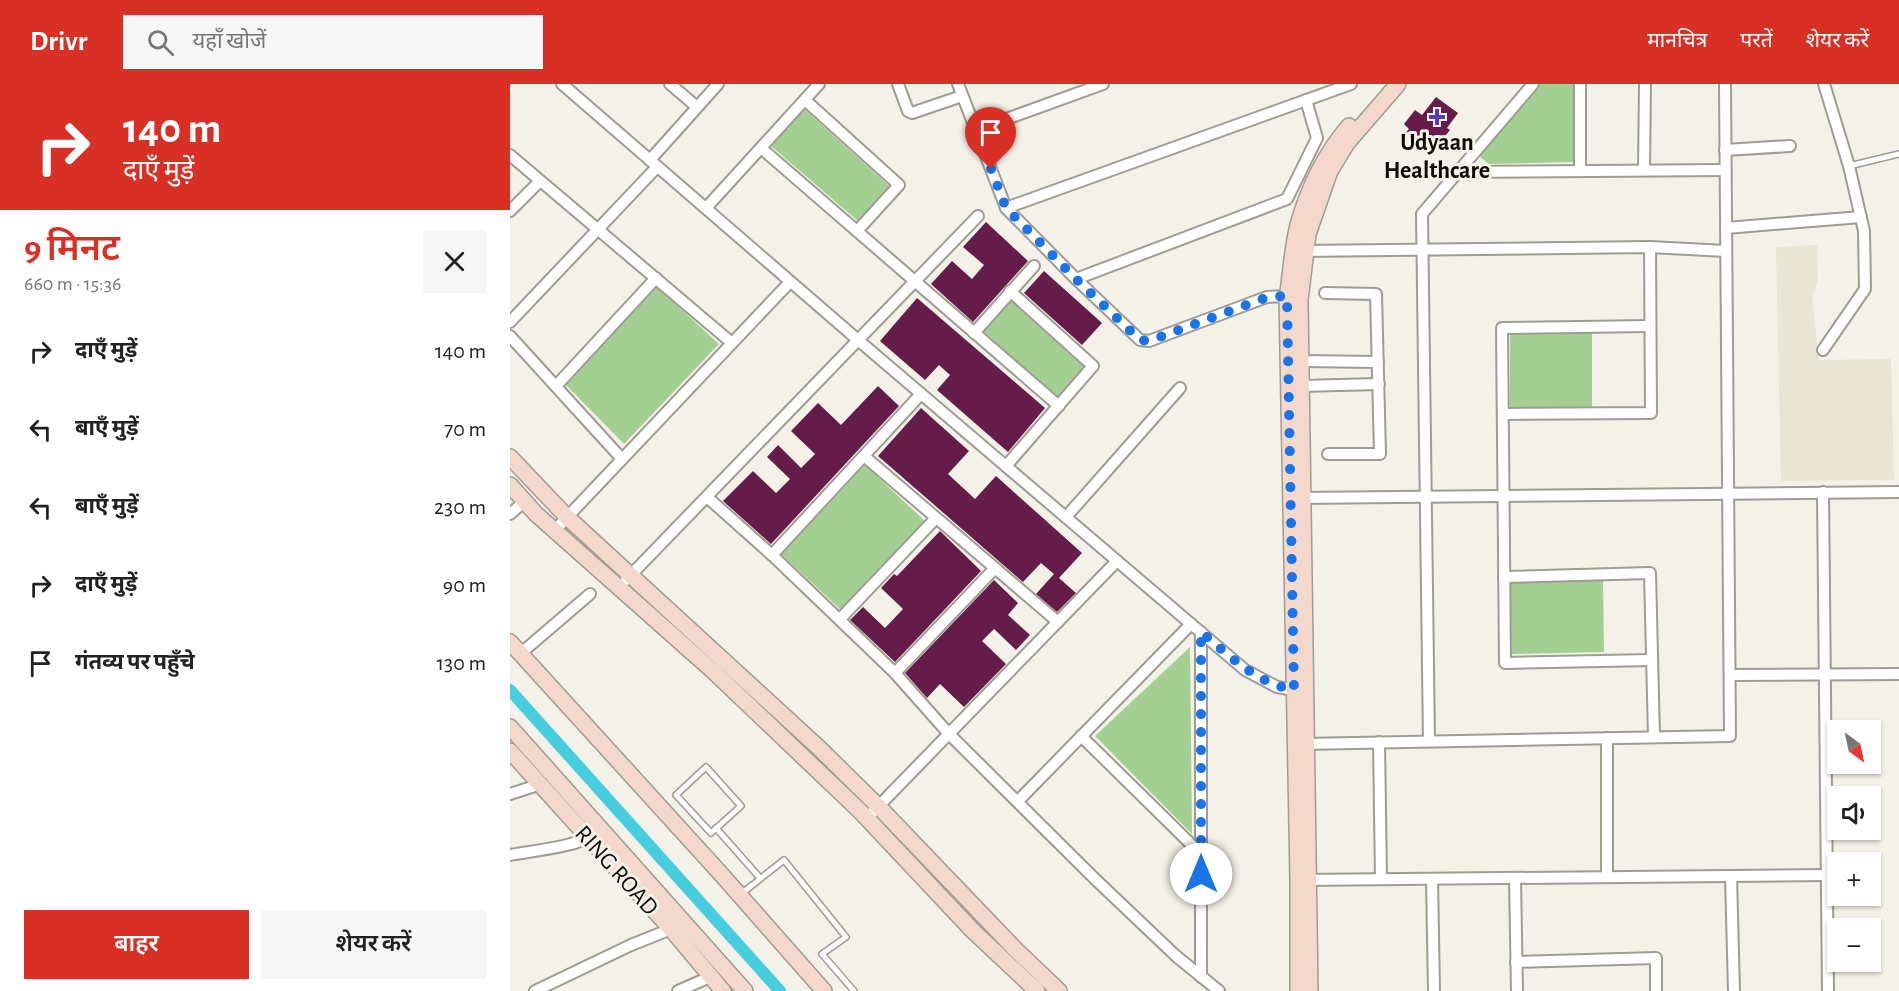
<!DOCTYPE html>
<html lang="hi">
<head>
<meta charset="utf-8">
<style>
  :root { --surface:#fff; --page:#f6f6f6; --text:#222; --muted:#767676; --accent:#d93025 }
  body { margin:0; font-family:"Alegreya Sans","Noto Sans Devanagari",sans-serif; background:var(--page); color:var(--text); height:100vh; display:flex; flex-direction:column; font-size:22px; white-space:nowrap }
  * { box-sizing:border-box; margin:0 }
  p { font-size:20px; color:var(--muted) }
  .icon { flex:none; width:33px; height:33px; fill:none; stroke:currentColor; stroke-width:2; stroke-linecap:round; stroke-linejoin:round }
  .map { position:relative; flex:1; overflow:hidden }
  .drawer { display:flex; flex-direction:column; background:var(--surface); width:510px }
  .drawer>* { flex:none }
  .guide { background:#d93025; color:#fff; overflow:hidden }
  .needle { width:39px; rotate:147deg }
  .tools { position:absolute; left:1317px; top:636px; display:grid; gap:12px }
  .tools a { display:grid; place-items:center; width:54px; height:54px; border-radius:0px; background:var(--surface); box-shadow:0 2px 4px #0004; font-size:30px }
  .pin { position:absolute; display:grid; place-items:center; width:51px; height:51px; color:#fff; margin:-62px -26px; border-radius:50% 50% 50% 0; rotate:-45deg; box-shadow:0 0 6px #0007 }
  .pin .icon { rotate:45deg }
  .me { position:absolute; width:66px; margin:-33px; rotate:0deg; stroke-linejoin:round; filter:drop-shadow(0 0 4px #0008) }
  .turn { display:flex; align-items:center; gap:21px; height:126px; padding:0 24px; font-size:27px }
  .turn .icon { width:78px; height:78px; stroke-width:2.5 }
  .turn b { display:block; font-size:42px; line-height:51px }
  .round { display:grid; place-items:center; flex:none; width:63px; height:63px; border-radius:0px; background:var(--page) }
  .summary { display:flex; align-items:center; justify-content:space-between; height:102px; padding:0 24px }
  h1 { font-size:36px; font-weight:600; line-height:45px; color:var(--accent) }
  .primary-button { display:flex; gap:12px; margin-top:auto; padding:12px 24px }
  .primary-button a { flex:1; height:69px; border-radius:0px; background:var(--accent); color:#fff; font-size:24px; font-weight:600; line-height:69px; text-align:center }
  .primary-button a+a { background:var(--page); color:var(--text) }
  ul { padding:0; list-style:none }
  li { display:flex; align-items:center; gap:18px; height:78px; padding:0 24px }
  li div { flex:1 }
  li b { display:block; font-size:22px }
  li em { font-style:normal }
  header { display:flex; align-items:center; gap:36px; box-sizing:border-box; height:84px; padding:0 30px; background:var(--accent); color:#fff }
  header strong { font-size:28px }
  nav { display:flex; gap:33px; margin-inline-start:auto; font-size:21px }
  .search { width:420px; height:54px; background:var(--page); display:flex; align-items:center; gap:15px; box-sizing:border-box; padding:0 21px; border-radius:0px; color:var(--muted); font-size:22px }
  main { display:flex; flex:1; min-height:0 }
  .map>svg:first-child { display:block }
  .built { fill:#e8e5d4 }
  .green { fill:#a3d092 }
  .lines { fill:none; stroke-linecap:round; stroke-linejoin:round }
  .canal { stroke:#47cede; stroke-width:12 }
  .building { fill:#651c49 }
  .lane-casing { stroke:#9e9c93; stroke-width:8 }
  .street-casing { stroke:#9e9c93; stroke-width:14 }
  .secondary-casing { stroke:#9e9c93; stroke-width:18 }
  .lane { stroke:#fff; stroke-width:5 }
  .street { stroke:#fff; stroke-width:10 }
  .secondary { stroke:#f4d8cc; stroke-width:15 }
  .route { stroke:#1a73e8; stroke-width:10; stroke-dasharray:0 18 }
  .poi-dot { fill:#563cb4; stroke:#f4f1e8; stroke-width:2 }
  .labels { text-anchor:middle; stroke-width:6; stroke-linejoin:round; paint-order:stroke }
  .poi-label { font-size:24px; font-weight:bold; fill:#0d0c09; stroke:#f4f1e8 }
  .street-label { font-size:24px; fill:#0d0c09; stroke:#f4f1e8 }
</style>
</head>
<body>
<header>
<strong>Drivr</strong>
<div class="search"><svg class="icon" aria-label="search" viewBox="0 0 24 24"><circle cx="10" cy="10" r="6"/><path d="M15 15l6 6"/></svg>यहाँ खोजें</div>
<nav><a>मानचित्र</a><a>परतें</a><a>शेयर करें</a></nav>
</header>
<main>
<section class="drawer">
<div class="guide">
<div class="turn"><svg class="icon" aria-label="right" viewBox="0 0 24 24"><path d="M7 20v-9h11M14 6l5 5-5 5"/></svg><div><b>140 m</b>दाएँ मुड़ें</div></div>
</div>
<div class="summary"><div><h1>9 मिनट</h1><p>660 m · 15:36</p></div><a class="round"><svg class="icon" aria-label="close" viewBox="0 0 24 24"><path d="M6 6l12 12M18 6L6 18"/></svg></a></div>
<ul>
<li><svg class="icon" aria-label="right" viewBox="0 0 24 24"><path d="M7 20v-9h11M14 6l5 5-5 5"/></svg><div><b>दाएँ मुड़ें</b></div><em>140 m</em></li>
<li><svg class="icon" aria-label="left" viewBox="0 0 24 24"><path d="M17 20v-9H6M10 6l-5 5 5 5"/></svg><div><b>बाएँ मुड़ें</b></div><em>70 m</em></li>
<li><svg class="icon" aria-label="left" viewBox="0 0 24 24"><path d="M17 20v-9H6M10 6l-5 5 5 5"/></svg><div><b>बाएँ मुड़ें</b></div><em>230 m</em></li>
<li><svg class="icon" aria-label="right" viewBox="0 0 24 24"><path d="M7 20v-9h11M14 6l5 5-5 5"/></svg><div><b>दाएँ मुड़ें</b></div><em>90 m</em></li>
<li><svg class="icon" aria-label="arrive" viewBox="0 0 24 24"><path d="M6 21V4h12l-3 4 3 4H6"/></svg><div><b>गंतव्य पर पहुँचे</b></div><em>130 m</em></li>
</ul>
<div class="primary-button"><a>बाहर</a><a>शेयर करें</a></div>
</section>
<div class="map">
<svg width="1389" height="907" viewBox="0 0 1389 907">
  <rect width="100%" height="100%" fill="#f4f1e8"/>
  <polygon class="built" points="1307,161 1308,196 1302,214 1309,276 1381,275 1384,396 1271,397 1266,163"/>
  <g class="green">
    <polygon points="1030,0 1064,0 1064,78 979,80 969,72"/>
    <polygon points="294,25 379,102 348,137 261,62"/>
    <polygon points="147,203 209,260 114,360 55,300"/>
    <polygon points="501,215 576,282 548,314 473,247"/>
    <polygon points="1082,249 1082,323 1000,324 1000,250"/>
    <polygon points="355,381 415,437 331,526 271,470"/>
    <polygon points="1093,497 1094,568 1001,570 1000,498"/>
    <polygon points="680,563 682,750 585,652"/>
  </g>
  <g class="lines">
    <polyline class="canal" points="0,606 270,907"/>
  </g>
  <g class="building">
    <polygon points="926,13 948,29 937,44 940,46 921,69 895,49 899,45 894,40 905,26 912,31"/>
    <polygon points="476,138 518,177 463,238 421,200 442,177 462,195 474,181 453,163"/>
    <polygon points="534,187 592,239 572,261 514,209"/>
    <polygon points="407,214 535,324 498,368 427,306 440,291 429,281 415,296 370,257"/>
    <polygon points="368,302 389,322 261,460 213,417 243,387 266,409 280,395 257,373 268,361 291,384 305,370 281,347 308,319 331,341"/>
    <polygon points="411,324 459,367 438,390 465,415 486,392 572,469 549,494 566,509 547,528 526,510 544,490 531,479 513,498 368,372"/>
    <polygon points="430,447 471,487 385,578 340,536 353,523 375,544 393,525 371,504 384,490 387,492"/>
    <polygon points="484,496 508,519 498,531 520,551 506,566 484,545 472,557 496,580 454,623 430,600 417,614 395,589"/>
  </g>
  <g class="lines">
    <g class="lane-casing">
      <g id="lane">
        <polyline points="1339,82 1389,70"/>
        <polygon points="196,683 231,722 201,749 166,711"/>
        <polyline points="206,744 250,794"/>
        <polyline points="231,810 274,776 336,853 312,870 344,907"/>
      </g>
    </g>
    <g class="street-casing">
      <g id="street">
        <polyline points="52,0 348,256 735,586 767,603 784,606"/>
        <polyline points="160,0 187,23"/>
        <polyline points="388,0 398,27 402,29 452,12"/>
        <polyline points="448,0 496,124 566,195 630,256 639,257 757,213 777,212"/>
        <polyline points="1070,0 1070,87"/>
        <polyline points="295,16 389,101 347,147"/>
        <polyline points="466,46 593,0"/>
        <polyline points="251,64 549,322"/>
        <polyline points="1215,66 1280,62"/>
        <polyline points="0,71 222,259"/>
        <polyline points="140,76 208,0"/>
        <polyline points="1134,86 1135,0"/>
        <polyline points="948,88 1215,86"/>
        <polyline points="196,124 309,0"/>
        <polyline points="496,124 841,0"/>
        <polyline points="0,127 30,97"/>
        <polyline points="1216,144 1351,133"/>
        <polyline points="790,167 1140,163 1216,167"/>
        <polyline points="566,195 777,115 807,54 796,16"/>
        <polyline points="815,209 866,210 870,370 818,370"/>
        <polyline points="0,238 147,83"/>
        <polyline points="1140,242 992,244 995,579 1142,576"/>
        <polyline points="464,249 524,182"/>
        <polyline points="0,252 112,375"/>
        <polyline points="1313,266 1355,205 1354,147 1339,82 1314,0"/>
        <polyline points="790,277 868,278"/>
        <polyline points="46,302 146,194"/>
        <polyline points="791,302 869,300"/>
        <polyline points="993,330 1141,329 1140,163"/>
        <polyline points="354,372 548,538"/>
        <polyline points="496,382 583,282 500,207"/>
        <polyline points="1313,408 1318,907"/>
        <polyline points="197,413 262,471 385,589 439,650 585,795 666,872 709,907"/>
        <polyline points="787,414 1389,408"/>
        <polyline points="0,430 15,417"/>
        <polyline points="556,433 670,304"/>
        <polyline points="45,446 280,198"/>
        <polyline points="262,471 411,310"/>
        <polyline points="994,493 1140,489 1144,653"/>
        <polyline points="116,496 468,132"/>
        <polyline points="330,535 426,434"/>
        <polyline points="691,548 691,893"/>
        <polyline points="10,570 80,510"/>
        <polyline points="385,589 485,484"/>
        <polyline points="1220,591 1389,590"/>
        <polyline points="571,652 691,770"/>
        <polyline points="919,657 912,130 1023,0"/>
        <polyline points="869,658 871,795"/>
        <polyline points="792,660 1220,652 1215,0"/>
        <polyline points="0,710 31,700"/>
        <polyline points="508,717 681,540"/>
        <polyline points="357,734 607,477"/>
        <path d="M0 771C20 767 69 763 83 750"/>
        <polyline points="1221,792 1224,907"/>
        <polyline points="1097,793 1097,654"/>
        <polyline points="1005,794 1007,907"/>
        <polyline points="922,795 924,907"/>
        <polyline points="792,796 1317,791"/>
        <polyline points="1006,878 1146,874 1146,907"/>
        <polyline points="25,907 121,861 161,845"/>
        <polyline points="168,907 200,893"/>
      </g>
    </g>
    <g class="secondary-casing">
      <g id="secondary">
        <polyline points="0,373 58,434 308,663 369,723 506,866 549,907"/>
        <polyline points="0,401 26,430 203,587 351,728 463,847 527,907"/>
        <polyline points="0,558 211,790 314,907"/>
        <polyline points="0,643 235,907"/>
        <polyline points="0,667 161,845 213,907"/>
        <path d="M788 907V796L777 214C781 190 782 164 788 141 798 105 815 70 839 42"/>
        <polyline points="800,907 790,216 798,150 820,87 837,59 888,0"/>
      </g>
    </g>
    <use href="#lane" class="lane"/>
    <use href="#street" class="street"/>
    <use href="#secondary" class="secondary"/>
  </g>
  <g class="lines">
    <path class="route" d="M481 85 496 124 566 195 630 256 639 257 758 213 777 212 784 606C746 599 720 572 691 548V790"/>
  </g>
  <path class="poi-dot" d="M924 24h6v6h6v6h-6v6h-6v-6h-6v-6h6z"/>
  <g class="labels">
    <g class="poi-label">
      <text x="927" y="66">Udyaan<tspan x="927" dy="28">Healthcare</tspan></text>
    </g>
    <g class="street-label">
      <text transform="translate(107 786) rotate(48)" y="8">RING ROAD</text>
    </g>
  </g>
</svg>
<div class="tools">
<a><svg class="needle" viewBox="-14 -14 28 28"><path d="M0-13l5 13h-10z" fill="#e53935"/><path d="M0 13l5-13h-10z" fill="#767676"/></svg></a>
<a><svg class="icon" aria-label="sound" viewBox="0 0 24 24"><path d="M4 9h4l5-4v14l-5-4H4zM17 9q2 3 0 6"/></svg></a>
<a>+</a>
<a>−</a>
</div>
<div class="pin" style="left:481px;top:85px;background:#d93025"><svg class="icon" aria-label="arrive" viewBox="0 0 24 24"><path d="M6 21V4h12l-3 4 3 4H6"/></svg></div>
<svg class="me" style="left:691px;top:790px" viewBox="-20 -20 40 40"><circle r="19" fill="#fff"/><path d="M0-13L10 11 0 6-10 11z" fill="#1a73e8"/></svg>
</div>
</main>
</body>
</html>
